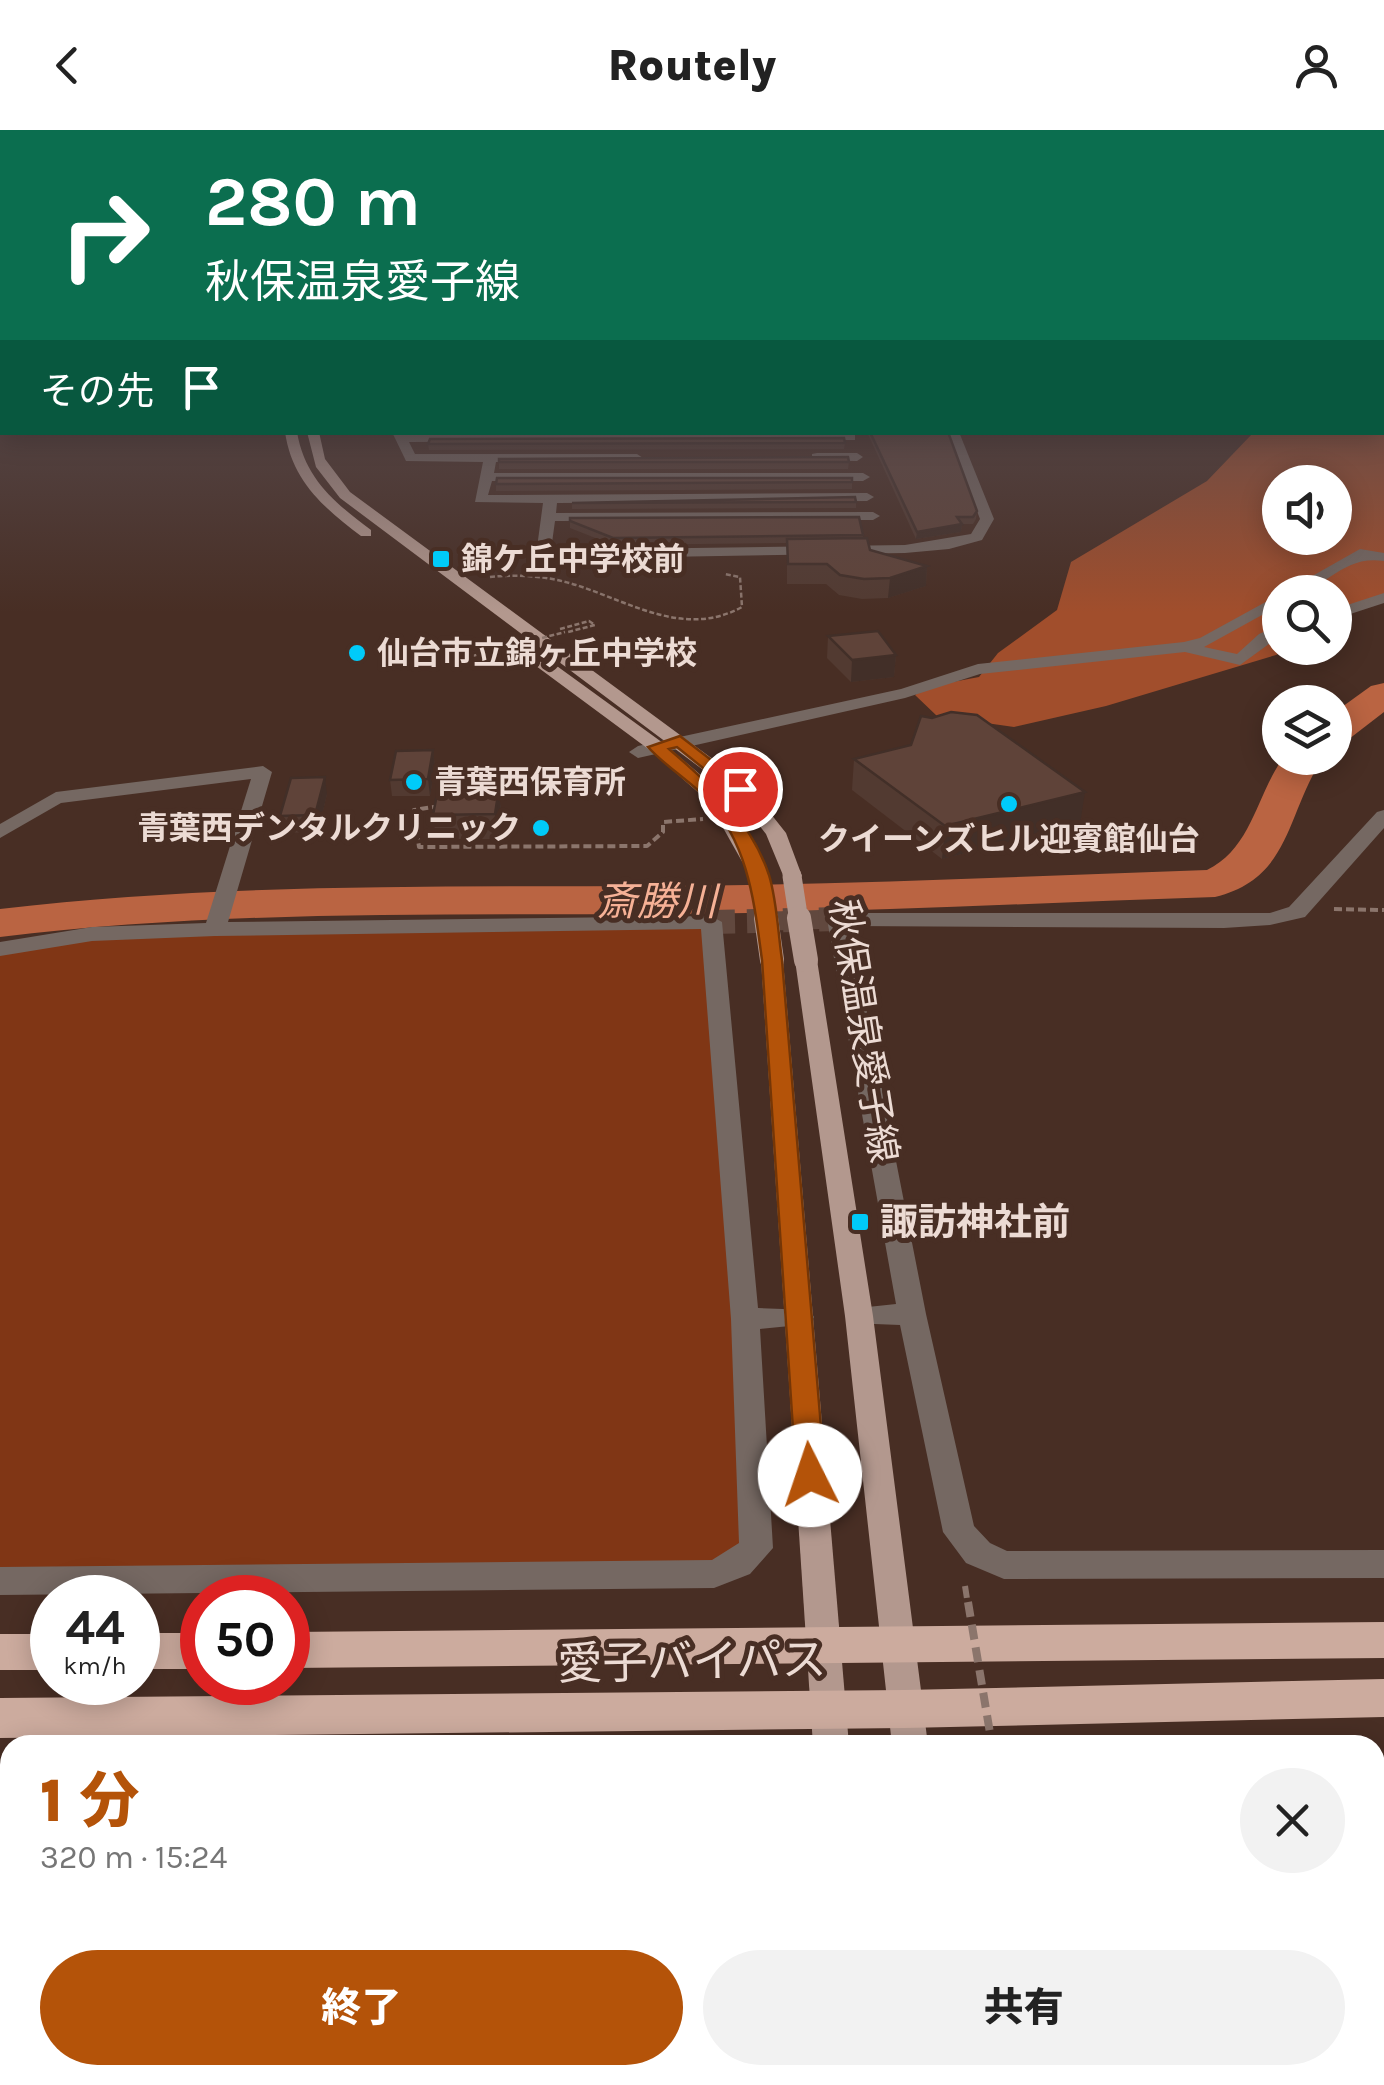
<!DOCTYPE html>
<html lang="ja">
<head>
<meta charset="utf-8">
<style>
  :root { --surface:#fff; --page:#f2f2f2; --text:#222; --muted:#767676; --accent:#b45309 }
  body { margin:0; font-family:Karla,"Noto Sans JP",sans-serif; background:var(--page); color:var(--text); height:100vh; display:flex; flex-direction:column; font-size:38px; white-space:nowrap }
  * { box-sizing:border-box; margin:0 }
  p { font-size:32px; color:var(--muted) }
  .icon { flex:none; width:55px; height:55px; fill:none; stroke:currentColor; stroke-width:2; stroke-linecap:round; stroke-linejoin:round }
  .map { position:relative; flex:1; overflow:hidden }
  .drawer { position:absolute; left:0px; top:1605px; width:1385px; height:350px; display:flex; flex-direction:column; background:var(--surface); border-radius:30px 30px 0 0; box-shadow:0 5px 25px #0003 }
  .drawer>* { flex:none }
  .guide { position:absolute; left:0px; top:0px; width:1385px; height:305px; box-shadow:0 5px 25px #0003; background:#0b6e4f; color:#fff; overflow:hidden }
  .controls { position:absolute; left:1262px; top:335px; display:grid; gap:20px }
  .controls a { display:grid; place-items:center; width:90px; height:90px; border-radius:50%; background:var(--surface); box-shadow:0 5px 25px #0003; font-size:50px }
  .speed { position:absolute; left:30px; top:1445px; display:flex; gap:20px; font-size:50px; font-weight:700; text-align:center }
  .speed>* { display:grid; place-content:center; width:130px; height:130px; border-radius:50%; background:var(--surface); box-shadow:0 5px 25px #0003; line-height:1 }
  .speed small { font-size:25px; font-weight:400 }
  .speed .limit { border:15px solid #d22; background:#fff; color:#111 }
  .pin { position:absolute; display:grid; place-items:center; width:85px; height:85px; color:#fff; margin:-42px; border:5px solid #fff; border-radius:50%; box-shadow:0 2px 10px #0007 }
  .me { position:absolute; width:110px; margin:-55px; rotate:356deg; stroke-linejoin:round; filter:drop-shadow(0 0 8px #0008) }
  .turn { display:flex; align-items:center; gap:35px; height:210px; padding:0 40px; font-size:45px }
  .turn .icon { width:130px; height:130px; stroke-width:2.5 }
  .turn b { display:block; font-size:70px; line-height:85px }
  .then { display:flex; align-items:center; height:95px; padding:0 40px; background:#0003; gap:20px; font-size:38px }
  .round { display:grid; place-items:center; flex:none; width:105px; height:105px; border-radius:52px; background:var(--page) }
  .overview { display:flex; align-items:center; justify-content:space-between; height:170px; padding:0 40px }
  h1 { font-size:60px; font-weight:800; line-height:75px; color:var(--accent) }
  .cta { display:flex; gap:20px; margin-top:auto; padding:20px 40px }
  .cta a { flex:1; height:115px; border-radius:60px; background:var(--accent); color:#fff; font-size:40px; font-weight:800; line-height:115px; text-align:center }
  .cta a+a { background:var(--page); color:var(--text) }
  header { display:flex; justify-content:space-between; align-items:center; height:130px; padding:0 40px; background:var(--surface); font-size:45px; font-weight:800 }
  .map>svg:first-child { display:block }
  .green { fill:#803615 }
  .forest { fill:#a14e2c; fill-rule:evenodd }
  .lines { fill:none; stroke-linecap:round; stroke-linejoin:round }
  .river { fill:#ba6442; fill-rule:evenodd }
  .minor-tunnel-far1 { stroke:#61483e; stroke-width:19; stroke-dasharray:19 10; stroke-linecap:butt }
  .minor-tunnel { stroke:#61483e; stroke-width:24; stroke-dasharray:24 12; stroke-linecap:butt }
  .path-far1 { stroke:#8b756c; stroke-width:2.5; stroke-dasharray:5 2.5; stroke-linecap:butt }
  .path { stroke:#8b756c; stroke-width:4; stroke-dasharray:8 4; stroke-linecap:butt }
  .minor { fill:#756862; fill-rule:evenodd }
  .major { fill:#b3988e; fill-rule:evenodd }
  .highway { fill:#ccab9e; fill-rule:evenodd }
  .path-bridge-far2 { stroke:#8b756c; stroke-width:2.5; stroke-dasharray:5 2.5; stroke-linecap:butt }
  .path-bridge-far1 { stroke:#8b756c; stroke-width:6; stroke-dasharray:12 6; stroke-linecap:butt }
  .path-bridge { stroke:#8b756c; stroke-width:8; stroke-dasharray:15 8; stroke-linecap:butt }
  .major-bridge-far1 { stroke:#b3988e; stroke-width:19 }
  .major-bridge { stroke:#b3988e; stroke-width:24 }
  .wall { fill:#523a31 }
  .shaded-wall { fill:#422f28 }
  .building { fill:#5f4339; stroke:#422f28; stroke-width:2.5 }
  .route { fill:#b45309; stroke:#753606; stroke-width:2.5 }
  .poi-dot { fill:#00cbf9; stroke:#482e24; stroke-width:4 }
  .labels { text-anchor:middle; stroke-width:10; stroke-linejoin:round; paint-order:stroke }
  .far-poi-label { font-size:32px; font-weight:bold; fill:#ecdbd4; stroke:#482e24; text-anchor:start }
  .street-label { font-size:38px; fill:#ecdbd4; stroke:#482e24 }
  .poi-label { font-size:38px; font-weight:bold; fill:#ecdbd4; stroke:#482e24; text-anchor:start }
  .water-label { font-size:40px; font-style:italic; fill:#f6b196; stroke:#482e24 }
  .near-street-label { font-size:45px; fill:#ecdbd4; stroke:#482e24 }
</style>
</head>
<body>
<header><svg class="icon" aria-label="back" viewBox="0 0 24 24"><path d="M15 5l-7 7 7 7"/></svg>Routely<svg class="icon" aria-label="person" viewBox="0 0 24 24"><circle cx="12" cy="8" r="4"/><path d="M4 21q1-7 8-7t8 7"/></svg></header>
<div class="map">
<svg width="1384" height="1955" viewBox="0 0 1384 1955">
  <rect width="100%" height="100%" fill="#482e24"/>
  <polygon class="green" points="711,792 756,1418 738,1434 0,1451 0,814 104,798"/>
  <path class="forest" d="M1384 259V465L1335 492V462H1280V518H1289L1276 525 1106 576 1014 597 937 586 915 565 926 557 979 547 998 523 1057 480 1071 432 1207 351 1253 303 1382 302ZM1280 352H1335V408H1280Z"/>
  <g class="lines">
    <g class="river">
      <polygon points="1384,553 1384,582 1349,609 1335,613 1335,582 1371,556"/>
      <path d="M1283 628H1323C1286 683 1292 748 1215 767 1031 773 848 783 664 784 442 785 221 780 0 807V779C221 753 441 757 663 756 845 755 1026 746 1207 740 1252 718 1256 666 1283 628Z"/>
    </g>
    <polyline class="minor-tunnel-far1" points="772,791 838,789"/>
    <polyline class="minor-tunnel" points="711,792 838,789"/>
    <g class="path-far1">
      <path d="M490 447C519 444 548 446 576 455 632 473 685 508 742 477L740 447 724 444"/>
      <polyline points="560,499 589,491 595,495 568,502"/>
      <polyline points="484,523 449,532 444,528 496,515"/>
    </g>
    <g class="path">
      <polyline points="440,676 414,680 419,717 647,716 663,702 663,692 703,689"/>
      <polyline points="1334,779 1384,780"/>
    </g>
    <g class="minor">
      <rect x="1382" y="229" width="2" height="6"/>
      <polygon points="392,302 851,303 855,304 855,310 409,312 415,324 637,324 643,328 637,332 496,332 494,343 863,343 870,347 863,351 492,351 488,365 867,363 874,367 867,371 557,373 556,383 873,382 880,386 873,390 555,391 551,420 905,415 971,404 980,389 947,302 959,302 994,389 982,410 949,419 905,423 543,429 536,425 543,373 475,372 483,332 406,331"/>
      <polygon points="817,323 857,323 863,327 857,331 812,330 812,324"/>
      <path d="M1360 419 1384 423V431C1339 424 1326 465 1284 462Z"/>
      <polygon points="1384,463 1384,473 1335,489 1335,479"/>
      <polygon points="1280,464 1280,475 1204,517 1237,524 1259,504 1280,495 1280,506 1240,535 1185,522 980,544 905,568 638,628 629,622 638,616 901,559 978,534 1184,512 1200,508"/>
      <polygon points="263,636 272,642 228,792 711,786 722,792 758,1178 810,1180 814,1187 810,1194 760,1199 773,1418 750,1444 714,1458 0,1465 0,1437 712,1430 739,1413 731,1189 701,799 215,806 92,811 0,826 0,812 92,797 206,793 251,649 61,673 0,708 0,694 56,662"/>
      <polygon points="1384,680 1384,698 1305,787 1270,795 1224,798 850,796 926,1184 974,1396 990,1413 1007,1421 1384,1420 1384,1448 1004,1449 966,1433 943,1402 900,1195 849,1193 845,1186 849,1179 896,1174 827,789 838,783 1270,783 1289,777 1377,682"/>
      <polygon points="1384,1649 1384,1685 1375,1686 1375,1650"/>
      <rect x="0" y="1664" width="10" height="36"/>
      <rect x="1375" y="1694" width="9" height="36"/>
      <polygon points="10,1709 10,1774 0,1778 0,1713"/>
      <rect x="1375" y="1843" width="9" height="42"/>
      <polygon points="752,1945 796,1945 797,1955 753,1955"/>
      <polygon points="1031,1945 1075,1945 1076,1955 1032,1955"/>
    </g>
    <g class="major">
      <path d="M285 302H297C305 349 335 373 371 400V406H361C324 378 292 351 285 302Z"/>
      <polygon points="307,302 319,302 325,329 350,362 748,655 786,703 802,746 799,750 785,750 766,704 734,663 340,368 316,337"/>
      <polygon points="509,510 521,510 663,613 722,663 756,716 770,747 767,751 753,751 708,671 651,621 509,516"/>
      <polygon points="772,823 783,830 849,1615 813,1615 761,830"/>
      <polygon points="806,823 817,830 873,1186 928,1615 892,1615 845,1186 795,830"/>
      <polygon points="844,1945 888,1945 890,1955 846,1955"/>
      <polygon points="928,1945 972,1945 973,1955 929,1955"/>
    </g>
    <g class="highway">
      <polygon points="1384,1492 1384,1528 288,1538 288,1502"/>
      <rect x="138" y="1503" width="64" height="36"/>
      <rect x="0" y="1504" width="52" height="36"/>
      <polygon points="1384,1549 1384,1587 905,1598 0,1608 0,1568 905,1560"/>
    </g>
    <polyline class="path-bridge-far2" points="484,523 565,502"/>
    <polyline class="path-bridge-far1" points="965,1456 968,1475"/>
    <polyline class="path-bridge" points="968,1472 992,1615"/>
    <g class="major-bridge-far1">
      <polyline points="792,746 799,791"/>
      <polyline points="760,747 766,791"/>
    </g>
    <g class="major-bridge">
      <polyline points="766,788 772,830"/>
      <polyline points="799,788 806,830"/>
    </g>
  </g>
  <g class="wall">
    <polygon points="867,302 948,302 977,381 976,389 973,394 962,394 961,402 916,409"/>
    <polygon points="845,313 844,319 429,320 428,314"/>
    <polygon points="499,332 849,332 848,339 499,339"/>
    <polygon points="852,352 852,359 496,361 496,354"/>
    <polygon points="856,372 856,378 572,379 572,373"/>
    <polygon points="570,388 863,405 863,408 870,420 927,436 926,456 888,468 862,469 839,465 826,454 787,454 787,413 613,415 570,398"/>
    <polygon points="828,506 896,525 894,547 851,552 827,528"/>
    <polygon points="433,620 435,636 430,666 392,666 390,650"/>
    <polygon points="854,629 1080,694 942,729 852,660"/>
    <polygon points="499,658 501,683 497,709 436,709 433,685"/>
    <polygon points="327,664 318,702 283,703 280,686"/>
    <polygon points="1375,1749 1384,1776 1384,1834 1381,1839 1375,1839"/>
    <polygon points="369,1945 625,1945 625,1955 368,1955"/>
  </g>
  <g class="shaded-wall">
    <polygon points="962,394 961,402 916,409 917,402"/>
    <polygon points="927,436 926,456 888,468 890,448"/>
    <polygon points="896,525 894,547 851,552 852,530"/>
    <polygon points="433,620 435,636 430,666 428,649"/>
    <polygon points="325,647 327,664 318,702 315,685"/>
    <polygon points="499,658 501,683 497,709 495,684"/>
    <polygon points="1085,662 1080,694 942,729 945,696"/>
  </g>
  <g class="building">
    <polygon points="870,302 948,302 977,381 973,387 957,387 962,394 917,402"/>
    <polygon points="844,308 845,313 428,314 430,309"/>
    <polygon points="848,327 849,332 499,332 499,329"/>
    <polygon points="497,348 852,348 852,352 496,354"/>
    <polygon points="855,367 856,372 572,373"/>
    <polygon points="859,387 863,405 613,408 570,391 570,388"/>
    <polygon points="867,408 870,420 927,436 890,448 864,449 840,445 827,434 788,434 787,409"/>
    <polygon points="878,501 896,525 852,530 828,506"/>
    <polygon points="951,582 977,585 1085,662 945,696 854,629 911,615 921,586 932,588"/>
    <polygon points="433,620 428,649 390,650 396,621"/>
    <polygon points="325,647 315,685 280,686 291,648"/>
    <polygon points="499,658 495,684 433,685 438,659"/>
    <polygon points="1375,1749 1384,1776 1384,1812 1375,1812"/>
    <polygon points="0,1905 10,1905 10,1945 289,1945 292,1955 0,1955"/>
    <polygon points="369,1945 574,1945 573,1955 368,1955"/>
  </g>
  <linearGradient id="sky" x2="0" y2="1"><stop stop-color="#281914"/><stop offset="0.43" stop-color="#584c50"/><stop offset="1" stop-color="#584c50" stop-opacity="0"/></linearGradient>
  <rect width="1384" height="483" fill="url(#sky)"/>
  <path class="route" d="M680 606 749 659 734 663 677 617 669 619C711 655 751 691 769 745 777 771 778 803 782 830L825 1345 821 1353 810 1356 800 1353 796 1345 762 830C754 772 749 715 707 669 689 650 666 637 648 617Z"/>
  <g class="poi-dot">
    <rect x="431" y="419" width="20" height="20" rx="5"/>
    <circle cx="357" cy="523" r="10"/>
    <circle cx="414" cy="652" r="10"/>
    <circle cx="1009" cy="674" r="10"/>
    <circle cx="541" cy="698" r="10"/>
    <rect x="850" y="1082" width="20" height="20" rx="5"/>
  </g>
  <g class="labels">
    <g class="far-poi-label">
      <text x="461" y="440">錦ケ丘中学校前</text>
      <text x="377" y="534">仙台市立錦ヶ丘中学校</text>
      <text x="434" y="663">青葉西保育所</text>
      <text x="521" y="709" text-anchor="end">青葉西デンタルクリニック</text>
      <text x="1009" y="720" text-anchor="middle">クイーンズヒル迎賓館仙台</text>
    </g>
    <g class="street-label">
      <text transform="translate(864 901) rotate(81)" y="13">秋保温泉愛子線</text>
    </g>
    <g class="poi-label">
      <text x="880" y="1105">諏訪神社前</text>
    </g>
    <g class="water-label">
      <text x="657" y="785">斎勝川</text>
    </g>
    <g class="near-street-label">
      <text transform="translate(692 1531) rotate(-1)" y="16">愛子バイパス</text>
    </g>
  </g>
</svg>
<div class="controls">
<a><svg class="icon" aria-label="sound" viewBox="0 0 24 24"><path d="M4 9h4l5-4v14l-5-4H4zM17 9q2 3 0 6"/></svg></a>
<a><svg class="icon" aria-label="search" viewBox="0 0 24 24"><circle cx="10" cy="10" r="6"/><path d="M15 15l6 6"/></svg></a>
<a><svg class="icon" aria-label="layers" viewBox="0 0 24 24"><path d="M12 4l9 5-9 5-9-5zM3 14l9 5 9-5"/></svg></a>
</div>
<div class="speed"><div>44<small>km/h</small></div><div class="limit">50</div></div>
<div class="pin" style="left:740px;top:659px;background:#d93025"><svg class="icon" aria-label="arrive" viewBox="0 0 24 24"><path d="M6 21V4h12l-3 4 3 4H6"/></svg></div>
<svg class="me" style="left:810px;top:1345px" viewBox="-20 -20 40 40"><circle r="19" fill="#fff"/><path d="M0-13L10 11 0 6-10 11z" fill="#b45309"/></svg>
<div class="guide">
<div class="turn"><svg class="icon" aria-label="right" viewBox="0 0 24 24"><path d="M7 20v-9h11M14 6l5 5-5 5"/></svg><div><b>280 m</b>秋保温泉愛子線</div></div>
<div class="then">その先<svg class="icon" aria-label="arrive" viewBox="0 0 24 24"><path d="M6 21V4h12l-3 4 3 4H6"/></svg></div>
</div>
<section class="drawer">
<div class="overview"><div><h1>1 分</h1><p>320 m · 15:24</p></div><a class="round"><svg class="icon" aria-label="close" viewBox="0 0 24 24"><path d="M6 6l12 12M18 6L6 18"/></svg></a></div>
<div class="cta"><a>終了</a><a>共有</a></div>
</section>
</div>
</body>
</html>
